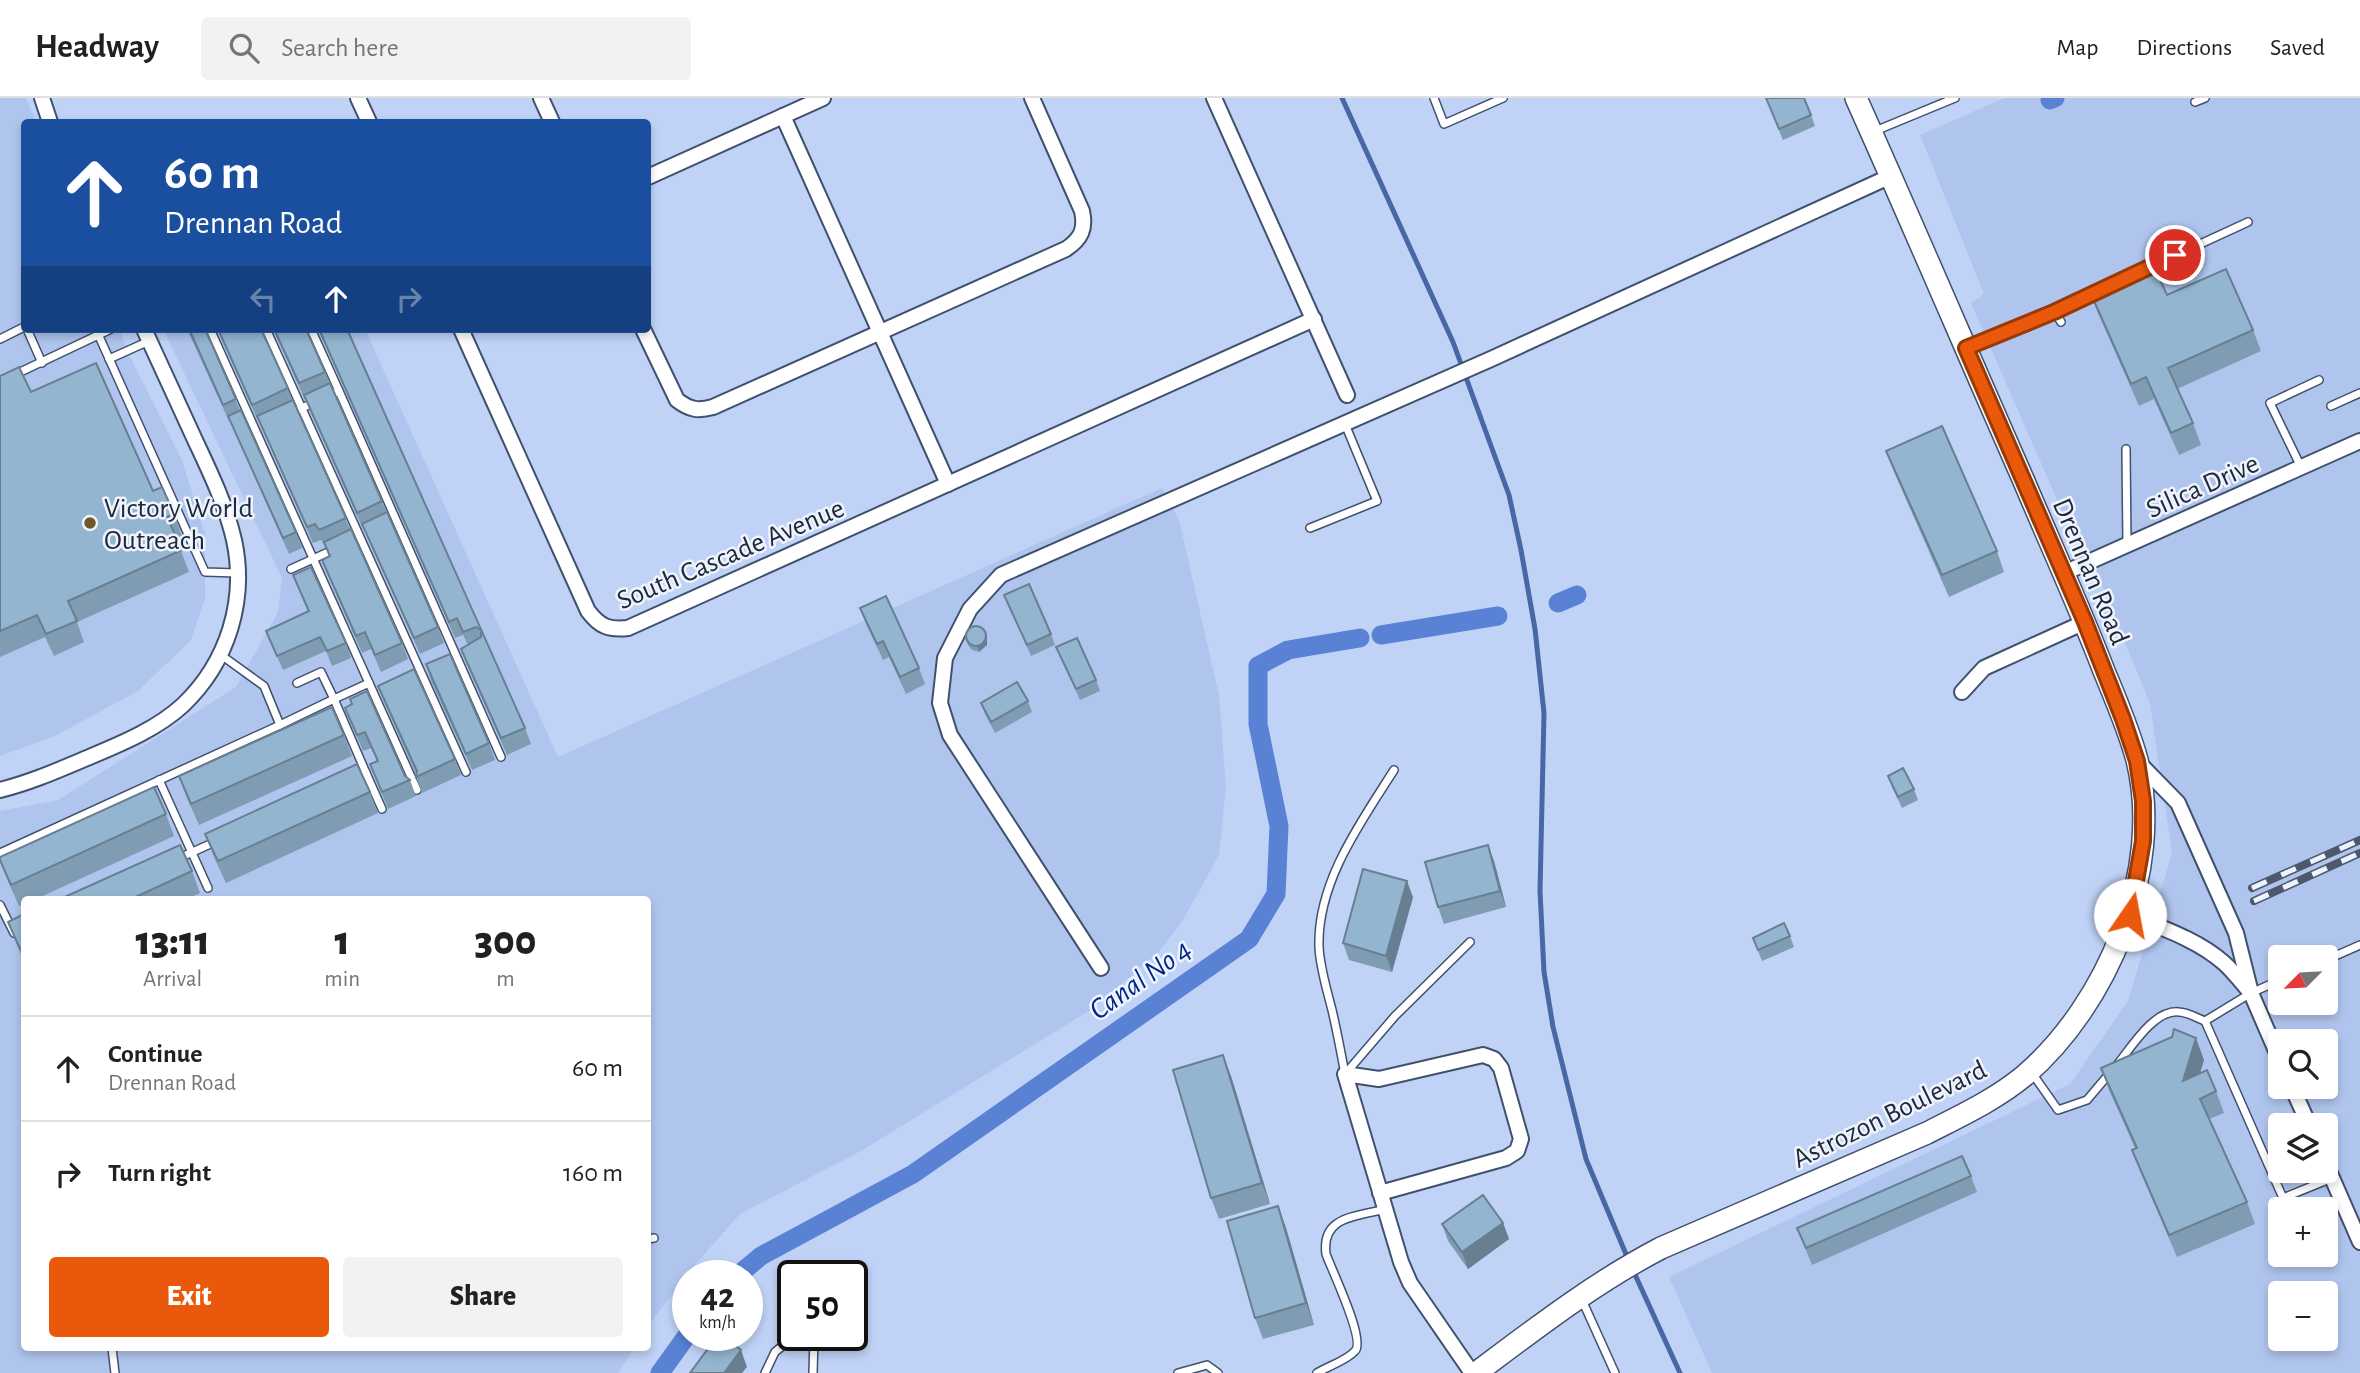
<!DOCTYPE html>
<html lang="en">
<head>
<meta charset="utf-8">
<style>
  :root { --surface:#fff; --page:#f2f2f2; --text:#202124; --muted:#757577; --line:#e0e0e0; --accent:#ea580c }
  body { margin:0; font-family:"Alegreya Sans",sans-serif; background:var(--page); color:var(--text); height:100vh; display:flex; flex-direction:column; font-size:26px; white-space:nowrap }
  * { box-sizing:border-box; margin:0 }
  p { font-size:23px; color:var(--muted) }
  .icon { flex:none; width:38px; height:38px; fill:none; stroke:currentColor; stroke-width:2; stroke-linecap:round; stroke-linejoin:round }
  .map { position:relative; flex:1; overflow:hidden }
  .details { position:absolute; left:21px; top:798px; width:630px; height:455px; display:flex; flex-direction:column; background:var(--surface); border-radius:7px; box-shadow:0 4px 10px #0003 }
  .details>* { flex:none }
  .banner { position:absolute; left:21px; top:21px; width:630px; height:214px; border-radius:7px; box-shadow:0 4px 10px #0003; background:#1a4fa0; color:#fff; overflow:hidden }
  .needle { width:46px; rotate:246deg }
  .controls { position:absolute; left:2268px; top:847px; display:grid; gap:14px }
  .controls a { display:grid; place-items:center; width:70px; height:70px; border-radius:7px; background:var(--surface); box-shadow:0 4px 10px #0003; font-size:35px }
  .speed { position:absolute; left:672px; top:1162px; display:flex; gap:14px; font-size:35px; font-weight:700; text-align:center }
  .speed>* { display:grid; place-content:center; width:91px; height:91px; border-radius:50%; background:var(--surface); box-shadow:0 4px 10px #0003; line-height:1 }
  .speed small { font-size:18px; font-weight:400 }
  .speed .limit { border:4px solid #111; border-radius:10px; background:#fff; color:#111 }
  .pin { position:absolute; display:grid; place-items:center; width:60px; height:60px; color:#fff; margin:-30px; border:4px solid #fff; border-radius:50%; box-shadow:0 2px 7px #0007 }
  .me { position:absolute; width:77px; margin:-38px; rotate:12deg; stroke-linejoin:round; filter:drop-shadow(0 0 5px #0008) }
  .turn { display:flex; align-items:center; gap:24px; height:147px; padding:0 28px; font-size:32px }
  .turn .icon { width:91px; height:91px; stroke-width:2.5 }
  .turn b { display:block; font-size:49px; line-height:60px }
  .lanes { display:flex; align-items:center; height:66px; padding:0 28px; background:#0003; justify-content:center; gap:35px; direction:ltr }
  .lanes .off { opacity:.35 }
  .eta { display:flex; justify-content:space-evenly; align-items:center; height:119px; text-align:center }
  .eta b { font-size:42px; font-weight:800; line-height:49px }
  .primary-button { display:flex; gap:14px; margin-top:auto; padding:14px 28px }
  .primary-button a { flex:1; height:80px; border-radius:7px; background:var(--accent); color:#fff; font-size:28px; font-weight:800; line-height:80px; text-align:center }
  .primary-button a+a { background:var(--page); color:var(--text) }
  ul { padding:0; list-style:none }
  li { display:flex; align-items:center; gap:21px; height:105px; padding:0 28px; border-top:2px solid var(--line) }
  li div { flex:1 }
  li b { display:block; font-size:26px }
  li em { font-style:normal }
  header { display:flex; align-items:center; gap:42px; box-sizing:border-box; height:98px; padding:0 35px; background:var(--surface); border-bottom:2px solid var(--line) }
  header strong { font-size:33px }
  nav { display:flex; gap:38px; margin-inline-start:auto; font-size:24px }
  .search { width:490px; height:63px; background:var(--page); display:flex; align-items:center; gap:18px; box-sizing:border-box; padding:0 24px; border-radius:7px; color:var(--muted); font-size:26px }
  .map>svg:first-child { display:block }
  .built { fill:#b0c5ee; fill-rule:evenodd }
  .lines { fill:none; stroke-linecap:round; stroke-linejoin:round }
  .stream { stroke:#4867a5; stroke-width:5 }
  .canal { stroke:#5982d5; stroke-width:19 }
  .service-casing { stroke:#41506e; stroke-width:10 }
  .minor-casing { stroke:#41506e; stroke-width:18 }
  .secondary-casing { stroke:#41506e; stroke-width:24 }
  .service { stroke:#fff; stroke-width:7 }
  .minor { stroke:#fff; stroke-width:14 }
  .secondary { stroke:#fff; stroke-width:21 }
  .rail-casing { stroke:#4e586d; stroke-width:8 }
  .rail { stroke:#eef4ff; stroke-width:5; stroke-dasharray:16; stroke-linecap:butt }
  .wall { fill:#7f9cb3 }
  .shaded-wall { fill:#687f92 }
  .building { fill:#94b5d0; stroke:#687f92; stroke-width:2 }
  .route-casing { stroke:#983908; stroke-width:18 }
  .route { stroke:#ea580c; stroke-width:12 }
  .poi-dot { fill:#705929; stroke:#eef4ff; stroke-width:2.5 }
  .labels { text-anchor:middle; stroke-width:5; stroke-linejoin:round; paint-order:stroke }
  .street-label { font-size:28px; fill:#212836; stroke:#eef4ff }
  .poi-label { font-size:28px; fill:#212836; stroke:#eef4ff; text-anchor:start }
  .water-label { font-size:30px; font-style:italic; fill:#012687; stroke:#eef4ff }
</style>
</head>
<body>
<header>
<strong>Headway</strong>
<div class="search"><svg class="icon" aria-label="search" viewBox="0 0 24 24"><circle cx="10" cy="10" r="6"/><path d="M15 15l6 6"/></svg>Search here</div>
<nav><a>Map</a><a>Directions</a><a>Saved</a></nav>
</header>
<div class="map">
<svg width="2360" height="1275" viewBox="0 0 2360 1275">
  <rect width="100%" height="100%" fill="#c0d3f7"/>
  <g class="built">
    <polygon points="0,0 26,0 36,24 24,24 24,231 119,231 133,265 182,362 205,436 205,500 191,542 138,593 55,638 0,658"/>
    <path d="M2004 0H2360V1275H1712L1669 1179 2070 986 2128 903 2172 755 2150 606 2086 448 2075 443 1971 205 1984 196 1920 37ZM2280 859H2326V905H2280ZM2280 943H2326V989H2280ZM2280 1027H2326V1073H2280ZM2280 1111H2326V1157H2280ZM2280 1195H2326V1241H2280Z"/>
    <polygon points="163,231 365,231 558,659 1162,390 1179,422 1219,597 1226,689 1219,757 1183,822 1158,855 1092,911 861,1053 740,1116 693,1169 648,1228 648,802 24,802 24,1250 634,1250 618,1275 0,1275 0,713 58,702 236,589 278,514 282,480"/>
  </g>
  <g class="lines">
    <g class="stream">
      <polyline points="1342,0 1453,244 1509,397 1521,452 1535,531 1544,615 1540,793 1544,874 1553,929 1586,1061 1628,1161"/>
      <polyline points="1632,1170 1680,1275"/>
    </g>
    <g class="canal">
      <polyline points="2050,2 2055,0"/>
      <polyline points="1558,505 1577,497"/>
      <polyline points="1381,537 1498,518"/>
      <polyline points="737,1178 761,1158 913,1076 1249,841 1276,796 1279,728 1258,626 1258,568 1288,552 1360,540"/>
      <polyline points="660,1275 688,1236"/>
    </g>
    <g class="service-casing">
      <g id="service">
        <polyline points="1434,0 1444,26 1503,0"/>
        <polyline points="2195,4 2205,0"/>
        <polyline points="1875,33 1955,0"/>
        <polyline points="2146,171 2248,124"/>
        <polyline points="2054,213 2061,224"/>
        <polyline points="27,231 42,265"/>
        <polyline points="210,231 369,585"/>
        <polyline points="266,231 466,674"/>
        <polyline points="311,231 339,293"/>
        <polyline points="98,236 205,474 237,475"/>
        <polyline points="0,241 24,229"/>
        <polyline points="1970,248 2097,194"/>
        <polyline points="109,261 149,243"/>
        <polyline points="16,276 111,231"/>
        <polyline points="326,299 339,293 501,659"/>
        <polyline points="2331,308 2360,295"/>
        <polyline points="291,315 315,304"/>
        <polyline points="2126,351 2127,447"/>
        <polyline points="2301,369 2270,305 2319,282"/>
        <polyline points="1310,430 1377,403 1345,326"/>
        <polyline points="291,471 335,451"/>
        <polyline points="297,585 321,574 334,601 369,585 417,692"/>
        <polyline points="280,627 334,601 366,675"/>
        <polyline points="355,680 366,675 382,711"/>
        <polyline points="159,682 208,790"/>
        <polyline points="0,755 280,627 264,588 221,557"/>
        <polyline points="177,761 217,743"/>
        <polyline points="0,807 14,835 24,830"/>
        <polyline points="2326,862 2360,847"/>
        <polyline points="2205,923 2283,1100 2332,1080"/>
        <path d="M2117 967C2131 950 2154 911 2179 914 2187 914 2197 920 2205 923L2251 895 2280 882"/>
        <polyline points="1346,975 1395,918 1470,844"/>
        <polyline points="2032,975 2058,1012 2087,1002 2109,976"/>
        <path d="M1345 976C1341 955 1337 933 1332 912 1327 892 1320 870 1319 849 1317 784 1361 724 1394 672"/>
        <polyline points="648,1141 654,1140"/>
        <polyline points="1582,1202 1615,1275"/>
        <polyline points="798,1237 814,1240 813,1275"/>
        <polyline points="112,1250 115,1275"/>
        <polyline points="765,1275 775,1254 796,1237"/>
        <polyline points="1178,1275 1207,1267 1218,1275"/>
        <path d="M1317 1275C1328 1268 1346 1263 1355 1253 1366 1242 1332 1173 1326 1156 1321 1118 1356 1119 1385 1111"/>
      </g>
    </g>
    <g class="minor-casing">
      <g id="minor">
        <polyline points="42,0 50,24"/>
        <polyline points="358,0 369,24"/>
        <polyline points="541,0 552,24"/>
        <polyline points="1214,0 1347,297"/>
        <polyline points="783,18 948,386"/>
        <polyline points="648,79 823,0"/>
        <path d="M461 231 588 513C600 529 609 532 628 530L1314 221"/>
        <path d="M643 231 677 302C690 312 698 313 713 309L1066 151C1081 141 1086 131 1082 113L1032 0"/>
        <polyline points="2064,475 2360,343"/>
        <polyline points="1962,594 1984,570 2085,524"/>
        <polyline points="2138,664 2178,705 2236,835 2251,895 2280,962"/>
        <path d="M0 692C28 685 54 674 80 663 115 648 155 633 183 607 228 564 247 502 234 442 226 407 210 374 195 342 178 305 161 268 144 231"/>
        <path d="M2130 817C2162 830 2198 842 2224 865 2234 874 2242 885 2250 894"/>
        <polyline points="1101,870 950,637 940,605 945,560 970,511 1001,477 1491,261 1891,78"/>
        <polyline points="2292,989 2309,1027"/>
        <polyline points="2326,1066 2360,1144"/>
        <polyline points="1380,1095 1506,1060 1517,1053 1521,1041 1501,970 1494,961 1483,957 1379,981 1345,976 1401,1164 1410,1185 1472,1275"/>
      </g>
    </g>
    <g class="secondary-casing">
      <path id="secondary" d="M1476 1275C1536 1230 1594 1185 1661 1150L1927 1035C1960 1018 1995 1002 2024 978 2108 906 2164 772 2137 662 2129 632 2116 602 2104 573 2079 508 2050 445 2023 381 1967 254 1913 127 1856 0"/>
    </g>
    <use href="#service" class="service"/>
    <use href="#minor" class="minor"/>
    <use href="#secondary" class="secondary"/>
    <g class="rail-casing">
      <g id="rail">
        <polyline points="2252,790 2360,742"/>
        <polyline points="2254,803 2360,755"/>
      </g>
    </g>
    <use href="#rail" class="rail"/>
  </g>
  <g class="wall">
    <polygon points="1766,0 1811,17 1815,28 1783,42"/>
    <polygon points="2090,194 2167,197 2253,232 2261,253 2177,291 2193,325 2201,347 2179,357 2154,301 2139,308 2098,215"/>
    <polygon points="187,231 205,231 240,312 296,434 302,450 289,456 230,323 229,323"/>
    <polygon points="217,231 261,231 350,431 402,545 408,561 381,574 371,551 362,555 328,478 322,462 329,459 325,448 325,449 321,442 313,445 259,323 258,323"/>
    <polygon points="273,231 306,231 438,529 444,545 420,556 364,431 363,431 310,313 306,301 305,302"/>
    <polygon points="318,231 347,231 525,630 531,646 507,657 467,567 461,551 468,547 463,537 455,540"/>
    <polygon points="0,278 31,294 153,393 174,416 182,438 176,440 189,474 77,524 84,544 54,558 45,539 0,559"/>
    <polygon points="1886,353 1997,453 2004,474 1949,499 1894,374"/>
    <polygon points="293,477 346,545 351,560 332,568 326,553 283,572 266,533 308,514"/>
    <polygon points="1004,497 1051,536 1055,547 1031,558"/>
    <polygon points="860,510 919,570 925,586 906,596 889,559 883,562 866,526"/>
    <polygon points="987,540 987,547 979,554 972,552 968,547 966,541"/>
    <polygon points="1056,549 1096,582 1100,593 1080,602"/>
    <polygon points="426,566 489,645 495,662 472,672 431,583"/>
    <polygon points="378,588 455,661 461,677 422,695 416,679 416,676 384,604"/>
    <polygon points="1028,603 1032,614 995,635 985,616 981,605"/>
    <polygon points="345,610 405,678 410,682 416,698 388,711 370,666 377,663 371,650 363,653"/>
    <polygon points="344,637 352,658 199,727 187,700 179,678"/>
    <polygon points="1888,678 1914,691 1918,702 1902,710 1892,689"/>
    <polygon points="370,694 378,715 226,785 213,757 205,736"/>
    <polygon points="166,716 174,738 34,802 24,802 24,806 19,808 7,781 0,763"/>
    <polygon points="1494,763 1506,809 1444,826 1438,809"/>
    <polygon points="192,773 200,795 185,802 58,802"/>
    <polygon points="1413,799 1392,874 1349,862 1343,845"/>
    <polygon points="24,816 24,864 8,824"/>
    <polygon points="1790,838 1794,849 1762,863 1753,840"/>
    <polygon points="2204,962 2200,975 2216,993 2224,1015 2209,1021 2247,1104 2255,1126 2177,1159 2140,1073 2132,1052 2135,1050 2109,992 2101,970"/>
    <polygon points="1231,978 1270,1106 1219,1121 1211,1100"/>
    <polygon points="1971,1078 1977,1094 1812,1167 1797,1130"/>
    <polygon points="1278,1108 1286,1130 1314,1227 1263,1241 1255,1220"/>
    <polygon points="1503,1125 1509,1141 1468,1171 1448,1143 1442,1126"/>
  </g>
  <g class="shaded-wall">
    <polygon points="985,535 987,540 987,547 979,554 977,548"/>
    <polygon points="1488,747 1494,763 1506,809 1500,793"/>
    <polygon points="1407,783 1413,799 1392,874 1386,858"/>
    <polygon points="2196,940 2204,962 2191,1004 2183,983"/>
    <polygon points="1223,957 1231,978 1270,1106 1262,1085"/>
    <polygon points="1278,1108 1286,1130 1314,1227 1306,1205"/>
    <polygon points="1503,1125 1509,1141 1468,1171 1462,1154"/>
    <polygon points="741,1252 747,1269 742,1275 724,1275"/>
  </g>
  <g class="building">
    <polygon points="1766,0 1804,0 1811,17 1779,31"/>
    <polygon points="2153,166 2167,197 2226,171 2253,232 2168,270 2193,325 2171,335 2146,279 2131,286 2090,194"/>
    <polygon points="189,231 205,231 236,301 223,307"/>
    <polygon points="218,231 261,231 288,290 252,307"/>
    <polygon points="274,231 306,231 325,274 299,285"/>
    <polygon points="319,231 347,231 525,630 501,640 461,551 481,539 481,532 476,529 463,534 457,520 449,524"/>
    <polygon points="96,265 153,393 162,389 174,416 167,419 182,452 68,503 77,523 46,536 37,517 0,533 0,278 19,269 31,294"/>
    <polygon points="330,285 382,403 357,415 304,297"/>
    <polygon points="293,302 346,420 319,432 315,426 307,429 257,318"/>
    <polygon points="241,312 296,434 283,440 228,318"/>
    <polygon points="1942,328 1997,453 1942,477 1886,353"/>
    <polygon points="387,414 438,529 414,540 362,426"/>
    <polygon points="351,431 402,545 375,557 365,534 356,538 322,462 330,458 324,444"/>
    <polygon points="311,469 346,545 327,553 320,539 277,558 266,533 309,513 293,477"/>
    <polygon points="1029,486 1051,536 1027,547 1004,497"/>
    <polygon points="886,498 919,570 900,579 883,543 877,546 860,510"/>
    <circle cx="976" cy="538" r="10"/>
    <polygon points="1077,540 1096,582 1076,591 1056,549"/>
    <polygon points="450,556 489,645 466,656 426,566"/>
    <polygon points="414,571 455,661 416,679 417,673 378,588"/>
    <polygon points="1017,584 1028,603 991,624 981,605"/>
    <polygon points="367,593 405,678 410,682 382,694 370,666 378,663 365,634 357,637 345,610 352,606 350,601"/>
    <polygon points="332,609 344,637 191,706 179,678"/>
    <polygon points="357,666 370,694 218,763 205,736"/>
    <polygon points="1903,670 1914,691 1898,699 1888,678"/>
    <polygon points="154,689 166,716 11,787 0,762 0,759"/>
    <polygon points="180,747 192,773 129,802 58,802"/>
    <polygon points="1488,747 1500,793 1438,809 1425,764"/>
    <polygon points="1363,771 1407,783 1386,858 1343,845"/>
    <polygon points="24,816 24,849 20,851 8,824"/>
    <polygon points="1784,825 1790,838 1758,852 1753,840"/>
    <polygon points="2174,931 2196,940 2183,983 2207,972 2216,993 2200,1001 2247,1104 2169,1137 2132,1052 2137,1050 2101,970 2172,939"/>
    <polygon points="1223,957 1262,1085 1211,1100 1173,972"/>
    <polygon points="1962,1058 1971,1078 1806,1150 1797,1130"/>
    <polygon points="1483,1097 1503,1125 1462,1154 1442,1126"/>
    <polygon points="1278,1108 1306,1205 1255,1220 1227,1123"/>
    <polygon points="718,1237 722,1237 741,1252 724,1275 690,1275"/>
  </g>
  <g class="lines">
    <g class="route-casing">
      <polyline id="route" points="2130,817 2143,743 2143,703 2137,663 2123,621 2085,524 1966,250 2054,214 2175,157"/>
    </g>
    <use href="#route" class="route"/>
  </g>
  <circle class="poi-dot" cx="90" cy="425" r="7"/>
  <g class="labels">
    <g class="street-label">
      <text transform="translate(2202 387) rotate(-24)" y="10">Silica Drive</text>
      <text transform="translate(730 455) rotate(-23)" y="10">South Cascade Avenue</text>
      <text transform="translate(2092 473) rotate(67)" y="10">Drennan Road</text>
      <text transform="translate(1889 1015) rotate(-26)" y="10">Astrozon Boulevard</text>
    </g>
    <g class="poi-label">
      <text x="104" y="419">Victory World<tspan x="104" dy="32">Outreach</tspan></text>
    </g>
    <g class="water-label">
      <text transform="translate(1140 881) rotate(-35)" y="10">Canal No 4</text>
    </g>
  </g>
</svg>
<div class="controls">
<a><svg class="needle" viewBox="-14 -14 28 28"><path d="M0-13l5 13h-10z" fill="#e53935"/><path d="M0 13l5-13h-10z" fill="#757577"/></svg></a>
<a><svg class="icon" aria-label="search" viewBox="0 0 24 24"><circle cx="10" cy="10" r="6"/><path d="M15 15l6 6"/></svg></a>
<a><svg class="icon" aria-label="layers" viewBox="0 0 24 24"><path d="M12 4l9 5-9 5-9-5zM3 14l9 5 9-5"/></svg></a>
<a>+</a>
<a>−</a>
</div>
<div class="speed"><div>42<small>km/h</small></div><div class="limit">50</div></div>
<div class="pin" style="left:2175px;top:157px;background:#d93025"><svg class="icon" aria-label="arrive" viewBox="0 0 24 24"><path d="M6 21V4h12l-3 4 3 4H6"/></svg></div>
<svg class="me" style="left:2130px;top:817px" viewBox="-20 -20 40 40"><circle r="19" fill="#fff"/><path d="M0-13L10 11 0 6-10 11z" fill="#ea580c"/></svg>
<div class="banner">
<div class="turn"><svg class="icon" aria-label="ahead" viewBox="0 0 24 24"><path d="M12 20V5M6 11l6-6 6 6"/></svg><div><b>60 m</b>Drennan Road</div></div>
<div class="lanes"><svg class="icon off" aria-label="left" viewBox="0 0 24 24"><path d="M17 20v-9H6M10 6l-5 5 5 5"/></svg><svg class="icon" aria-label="ahead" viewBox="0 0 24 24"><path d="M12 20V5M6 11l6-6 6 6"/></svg><svg class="icon off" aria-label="right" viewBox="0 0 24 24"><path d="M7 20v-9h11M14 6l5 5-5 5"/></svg></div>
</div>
<section class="details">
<div class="eta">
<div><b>13:11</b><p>Arrival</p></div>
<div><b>1</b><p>min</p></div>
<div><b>300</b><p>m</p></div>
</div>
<ul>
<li><svg class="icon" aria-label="ahead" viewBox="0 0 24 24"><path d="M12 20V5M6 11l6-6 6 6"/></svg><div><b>Continue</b><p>Drennan Road</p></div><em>60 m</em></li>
<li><svg class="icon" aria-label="right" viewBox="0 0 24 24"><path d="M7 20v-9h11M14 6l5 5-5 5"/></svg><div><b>Turn right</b></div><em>160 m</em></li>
</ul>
<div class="primary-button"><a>Exit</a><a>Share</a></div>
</section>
</div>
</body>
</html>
